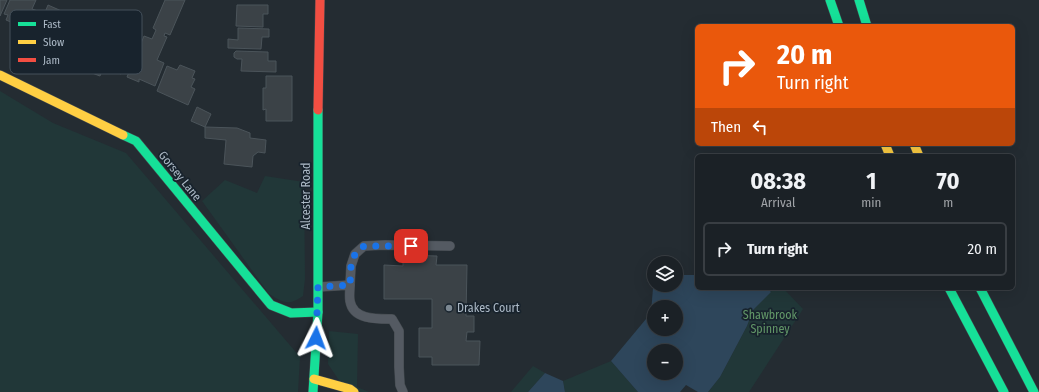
<!DOCTYPE html>
<html lang="en">
<head>
<meta charset="utf-8">
<style>
  :root { --surface:#1b2126; --page:#24292e; --text:#f1f3f6; --muted:#a0a3a7; --line:#393e43 }
  body { margin:0; font-family:"Fira Sans Condensed",sans-serif; background:var(--page); color:var(--text); height:100vh; display:flex; flex-direction:column; font-size:15px; white-space:nowrap }
  * { box-sizing:border-box; margin:0 }
  p { font-size:13px; color:var(--muted) }
  .icon { flex:none; width:22px; height:22px; fill:none; stroke:currentColor; stroke-width:2; stroke-linecap:round; stroke-linejoin:round }
  .map { position:relative; flex:1; overflow:hidden }
  .drawer { position:absolute; left:695px; top:154px; width:320px; height:136px; display:flex; flex-direction:column; background:var(--surface); border-radius:6px; box-shadow:0 4px 16px #0002,0 0 0 1px var(--line) }
  .drawer>* { flex:none }
  .guide { position:absolute; left:695px; top:24px; width:320px; height:122px; border-radius:6px; box-shadow:0 4px 16px #0002,0 0 0 1px var(--line); background:#ea580c; color:#fff; overflow:hidden }
  .buttons { position:absolute; left:647px; top:256px; display:grid; gap:8px }
  .buttons a { display:grid; place-items:center; width:36px; height:36px; border-radius:50%; background:var(--surface); box-shadow:0 4px 16px #0002,0 0 0 1px var(--line); font-size:20px }
  .pin { position:absolute; display:grid; place-items:center; width:34px; height:34px; color:#fff; margin:-17px; border-radius:8px; box-shadow:0 2px 6px #0006 }
  .me { position:absolute; width:44px; margin:-22px; rotate:3deg; stroke-linejoin:round; filter:drop-shadow(0 0 3px #0008) }
  .turn { display:flex; align-items:center; gap:14px; height:84px; padding:0 16px; font-size:18px }
  .turn .icon { width:52px; height:52px; stroke-width:2.5 }
  .turn b { display:block; font-size:28px; line-height:34px }
  .then { display:flex; align-items:center; height:38px; padding:0 16px; background:#0003; gap:8px; font-size:15px }
  .eta { display:flex; justify-content:space-evenly; align-items:center; height:68px; text-align:center }
  .eta b { font-size:24px; font-weight:700; line-height:28px }
  ul { padding:0; list-style:none }
  li { display:flex; align-items:center; gap:12px; height:54px; margin:0 8px 6px; padding:0 8px; border:2px solid var(--line); border-radius:6px }
  li div { flex:1 }
  li b { display:block; font-size:15px }
  li em { font-style:normal }
  .map>svg:first-child { display:block }
  .green { fill:#213738 }
  .water { fill:#2e465b; fill-rule:evenodd }
  .building { fill:#3b4247; stroke:#4b545a }
  .lines { fill:none; stroke-linecap:round; stroke-linejoin:round }
  .lane-casing { stroke:#42484d; stroke-width:10 }
  .fast-casing { stroke:#42484d; stroke-width:10 }
  .slow-casing { stroke:#42484d; stroke-width:10 }
  .jam-casing { stroke:#42484d; stroke-width:10 }
  .lane { stroke:#545a62; stroke-width:9 }
  .fast { stroke:#16e098; stroke-width:9 }
  .slow { stroke:#ffcf43; stroke-width:9 }
  .jam { stroke:#f24e42; stroke-width:9 }
  .route { stroke:#1a73e8; stroke-width:7; stroke-dasharray:0 12.6 }
  .poi-dot { fill:#7c8892; stroke:#18232d; stroke-width:1.5 }
  .labels { text-anchor:middle; stroke-width:3.5; stroke-linejoin:round; paint-order:stroke }
  .street-label { font-size:12px; fill:#acb9c6; stroke:#18232d }
  .poi-label { font-size:12px; fill:#acb9c6; stroke:#18232d; text-anchor:start }
  .park-label { font-size:12px; fill:#629768; stroke:#18232d }
  .key { fill:#18232d; stroke:#44505b; stroke-width:1 }
  .key-label { font-size:11px; fill:#acb9c6 }
</style>
</head>
<body>
<div class="map">
<svg width="1039" height="392" viewBox="0 0 1039 392">
  <rect width="100%" height="100%" fill="#242c32"/>
  <g class="green">
    <polygon points="0,91 53,123 126,153 300,357 298,392 0,392"/>
    <path d="M265 176 304 182 305 279 303 296C288 306 284 303 269 294L202 201 225 180 257 193Z"/>
    <polygon points="774,288 783,288 803,309 749,392 708,392 720,377 747,326 753,310"/>
    <polygon points="329,331 358,334 357,387 369,392 347,392 328,364"/>
    <polygon points="611,361 638,392 565,392 563,381"/>
    <polygon points="533,366 545,373 528,392 511,392"/>
  </g>
  <g class="water">
    <path d="M676 275H697V288H767L771 292 753 310 747 326 720 377 708 392H698L686 385 680 392H638L611 361 651 313 653 288 657 285H676ZM654 307H676V329H654ZM654 351H676V373H654Z"/>
    <polygon points="545,373 563,381 565,392 528,392"/>
  </g>
  <g class="building">
    <polygon points="0,0 7,0 0,16"/>
    <polygon points="10,0 36,0 32,9 38,11 30,30 6,20 8,15 4,14"/>
    <polygon points="165,0 185,0 170,35 165,33 164,36 167,37 157,60 164,63 155,86 139,79 139,82 127,77 144,36 152,39 156,30 153,28"/>
    <polygon points="48,5 75,17 63,45 50,40 51,38 44,35 40,44 31,40 38,26 39,27"/>
    <polygon points="237,5 268,5 268,14 263,14 263,27 236,26"/>
    <polygon points="238,28 269,29 269,37 262,37 261,49 228,48 228,39 238,40"/>
    <polygon points="109,30 135,40 121,74 109,69 110,66 105,64 100,76 92,73"/>
    <polygon points="236,51 268,52 268,61 276,61 276,72 241,71 242,59 237,59 234,57 234,53"/>
    <polygon points="180,65 195,71 192,78 195,79 191,87 195,89 188,105 157,91 167,66 177,70"/>
    <polygon points="266,76 292,76 292,121 266,121 266,109 263,110 263,88 266,88"/>
    <polygon points="197,107 211,114 205,127 191,121"/>
    <polygon points="205,127 237,128 250,133 250,138 266,140 265,153 258,152 253,156 252,167 224,164 226,140 205,138"/>
    <polygon points="403,255 437,256 436,265 467,265 466,316 474,316 474,332 467,332 466,341 480,341 479,365 432,365 432,357 419,357 419,328 432,328 432,299 384,299 384,265 403,266"/>
  </g>
  <g class="lines">
    <g class="lane-casing">
      <g id="lane">
        <polyline points="350,285 351,266 355,254 364,246 385,245 450,246"/>
        <path d="M318 287 350 285C350 290 349 296 350 301 353 320 377 319 392 319L399 331V367L400 385 403 392"/>
      </g>
    </g>
    <g class="fast-casing">
      <g id="fast">
        <polyline points="830,0 839,26"/>
        <polyline points="859,0 867,26"/>
        <polyline points="123,135 136,141 271,305 291,313 318,312"/>
        <polyline points="949,288 1004,392"/>
        <polyline points="980,288 1034,392"/>
        <polyline points="313,392 318,312 318,110"/>
      </g>
    </g>
    <g class="slow-casing">
      <g id="slow">
        <polyline points="0,75 123,135"/>
        <polyline points="885,144 890,156"/>
        <polyline points="914,144 919,156"/>
        <polyline points="314,379 350,389 354,392"/>
      </g>
    </g>
    <g class="jam-casing">
      <polyline id="jam" points="318,110 320,0"/>
    </g>
    <use href="#lane" class="lane"/>
    <use href="#fast" class="fast"/>
    <use href="#slow" class="slow"/>
    <use href="#jam" class="jam"/>
  </g>
  <g class="lines">
    <polyline class="route" points="316,338 318,287 350,285 351,266 355,254 364,246 411,246"/>
  </g>
  <circle class="poi-dot" cx="449" cy="308" r="4"/>
  <g class="labels">
    <g class="street-label">
      <text transform="translate(180 176) rotate(51)" y="4">Gorsey Lane</text>
      <text transform="translate(306 196) rotate(-90)" y="4">Alcester Road</text>
    </g>
    <g class="poi-label">
      <text x="457" y="312">Drakes Court</text>
    </g>
    <g class="park-label">
      <text x="770" y="319">Shawbrook<tspan x="770" dy="14">Spinney</tspan></text>
    </g>
  </g>
  <rect x="10" y="10" width="132" height="64" rx="6" class="key"/>
  <rect x="18" y="22" width="18" height="4" fill="#16e098"/>
  <rect x="18" y="40" width="18" height="4" fill="#ffcf43"/>
  <rect x="18" y="58" width="18" height="4" fill="#f24e42"/>
  <g class="key-label">
    <text x="43" y="28">Fast</text>
    <text x="43" y="46">Slow</text>
    <text x="43" y="64">Jam</text>
  </g>
</svg>
<div class="buttons">
<a><svg class="icon" aria-label="layers" viewBox="0 0 24 24"><path d="M12 4l9 5-9 5-9-5zM3 14l9 5 9-5"/></svg></a>
<a>+</a>
<a>−</a>
</div>
<div class="pin" style="left:411px;top:246px;background:#d93025"><svg class="icon" aria-label="arrive" viewBox="0 0 24 24"><path d="M6 21V4h12l-3 4 3 4H6"/></svg></div>
<svg class="me" style="left:316px;top:338px" viewBox="-20 -20 40 40"><path d="M0-17L14 15 0 8-14 15z" fill="#1a73e8" stroke="#fff" stroke-width="4"/></svg>
<div class="guide">
<div class="turn"><svg class="icon" aria-label="right" viewBox="0 0 24 24"><path d="M7 20v-9h11M14 6l5 5-5 5"/></svg><div><b>20 m</b>Turn right</div></div>
<div class="then">Then<svg class="icon" aria-label="left" viewBox="0 0 24 24"><path d="M17 20v-9H6M10 6l-5 5 5 5"/></svg></div>
</div>
<section class="drawer">
<div class="eta">
<div><b>08:38</b><p>Arrival</p></div>
<div><b>1</b><p>min</p></div>
<div><b>70</b><p>m</p></div>
</div>
<ul>
<li><svg class="icon" aria-label="right" viewBox="0 0 24 24"><path d="M7 20v-9h11M14 6l5 5-5 5"/></svg><div><b>Turn right</b></div><em>20 m</em></li>
</ul>
</section>
</div>
</body>
</html>
